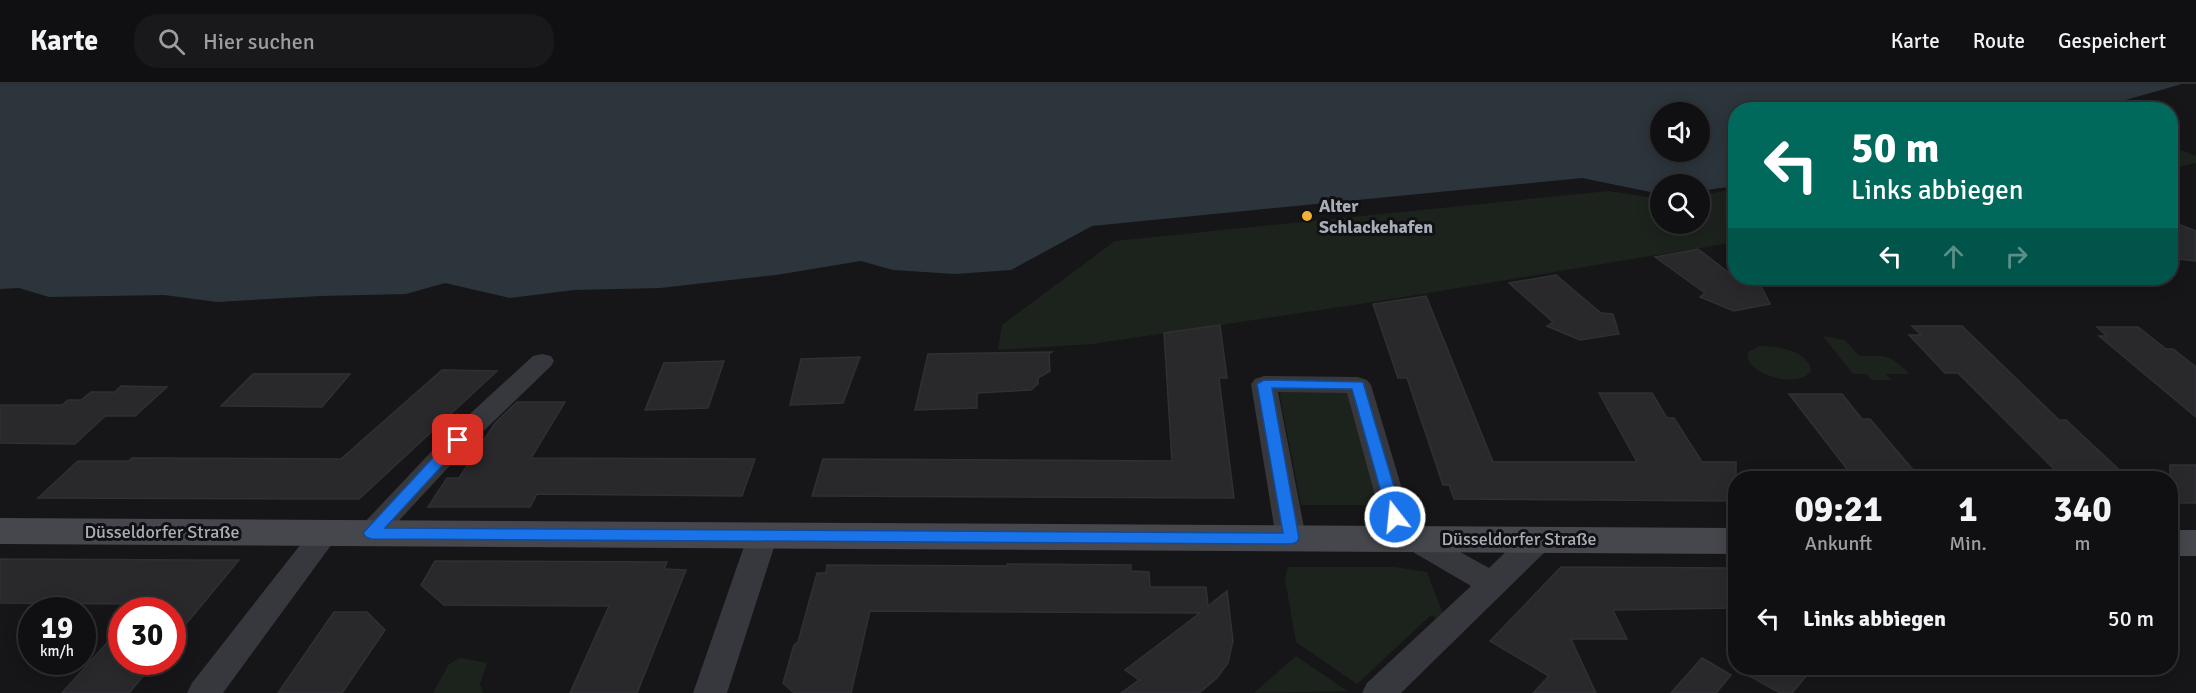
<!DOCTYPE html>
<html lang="de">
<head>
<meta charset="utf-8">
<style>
  :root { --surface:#101012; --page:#19191b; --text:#f1f3f6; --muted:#9c9d9f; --line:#303032 }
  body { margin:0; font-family:Signika,sans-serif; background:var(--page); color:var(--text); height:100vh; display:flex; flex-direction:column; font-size:22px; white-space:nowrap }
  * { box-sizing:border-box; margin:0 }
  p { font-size:20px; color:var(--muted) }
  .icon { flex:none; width:33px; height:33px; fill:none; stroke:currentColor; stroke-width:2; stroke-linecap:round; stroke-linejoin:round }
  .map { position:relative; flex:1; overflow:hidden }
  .panel { position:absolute; left:1728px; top:387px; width:450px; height:204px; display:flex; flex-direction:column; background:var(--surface); border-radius:24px; box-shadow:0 3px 15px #0003,0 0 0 2px var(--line) }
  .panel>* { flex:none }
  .banner { position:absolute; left:1728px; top:18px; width:450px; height:183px; border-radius:24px; box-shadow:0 3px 15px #0003,0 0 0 2px var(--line); background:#00695c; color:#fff; overflow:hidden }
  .buttons { position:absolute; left:1650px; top:18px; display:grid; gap:12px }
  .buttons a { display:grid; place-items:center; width:60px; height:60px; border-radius:50%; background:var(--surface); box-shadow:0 3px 15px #0003,0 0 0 2px var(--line); font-size:30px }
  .speed { position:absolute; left:18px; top:513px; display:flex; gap:12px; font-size:30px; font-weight:700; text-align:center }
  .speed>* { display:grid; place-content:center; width:78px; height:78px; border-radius:50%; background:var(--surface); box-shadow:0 3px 15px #0003,0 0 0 2px var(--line); line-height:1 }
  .speed small { font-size:15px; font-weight:400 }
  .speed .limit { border:9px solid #d22; background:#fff; color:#111 }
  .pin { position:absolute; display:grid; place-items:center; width:51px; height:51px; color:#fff; margin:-26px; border-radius:12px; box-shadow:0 3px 9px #0006 }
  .me { position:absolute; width:66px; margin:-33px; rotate:344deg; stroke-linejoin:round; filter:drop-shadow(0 0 4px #0008) }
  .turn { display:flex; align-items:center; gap:21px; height:126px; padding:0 24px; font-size:27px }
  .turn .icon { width:78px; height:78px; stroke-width:2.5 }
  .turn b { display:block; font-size:42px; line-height:51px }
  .lanes { display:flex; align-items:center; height:57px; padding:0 24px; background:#0003; justify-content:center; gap:30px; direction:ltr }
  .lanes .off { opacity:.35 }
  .eta { display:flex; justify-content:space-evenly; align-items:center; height:102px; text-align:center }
  .eta b { font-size:36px; font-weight:700; line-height:42px }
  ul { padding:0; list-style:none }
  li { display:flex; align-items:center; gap:18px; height:90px; padding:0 24px }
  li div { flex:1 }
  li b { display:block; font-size:22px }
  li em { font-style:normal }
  header { display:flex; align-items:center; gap:36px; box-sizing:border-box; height:84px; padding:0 30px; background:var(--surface); border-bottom:2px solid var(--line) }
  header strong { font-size:28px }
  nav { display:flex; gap:33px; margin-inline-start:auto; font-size:21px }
  .search { width:420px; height:54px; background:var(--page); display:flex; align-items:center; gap:15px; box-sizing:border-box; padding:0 21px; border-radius:24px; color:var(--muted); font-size:22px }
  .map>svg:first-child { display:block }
  .green { fill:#1c231d }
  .water { fill:#2c353c; fill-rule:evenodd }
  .building { fill:#29292c; stroke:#303034; stroke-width:1.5 }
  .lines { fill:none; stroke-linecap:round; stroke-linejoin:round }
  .street { fill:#37383d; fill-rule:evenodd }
  .secondary { fill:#45474d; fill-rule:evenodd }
  .route { fill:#1a73e8; stroke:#114b97; stroke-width:1.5 }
  .poi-dot { fill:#f2b134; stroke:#111113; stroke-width:2 }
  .labels { text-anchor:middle; stroke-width:6; stroke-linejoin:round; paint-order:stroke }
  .poi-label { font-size:18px; font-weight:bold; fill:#a8adb8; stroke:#111113; text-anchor:start }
  .street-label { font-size:18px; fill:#a8adb8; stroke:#111113 }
</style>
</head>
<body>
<header>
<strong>Karte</strong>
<div class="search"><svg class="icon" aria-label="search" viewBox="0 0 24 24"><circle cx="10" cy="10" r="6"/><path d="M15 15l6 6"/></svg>Hier suchen</div>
<nav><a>Karte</a><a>Route</a><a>Gespeichert</a></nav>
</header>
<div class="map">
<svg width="2196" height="609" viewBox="0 0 2196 609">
  <rect width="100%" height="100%" fill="#161618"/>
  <g class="green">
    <polygon points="2170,62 2196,72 2196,79 2171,85"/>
    <polygon points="1735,105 1735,158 1380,217 1092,260 998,266 1002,241 1115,157 1609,107 1660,115 1660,140 1700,140 1700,111"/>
    <path d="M1823 252 1845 256 1859 272C1883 272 1890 269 1909 290H1886L1891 296H1872L1867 290H1853Z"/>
    <path d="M1759 262C1776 262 1808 266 1811 287 1799 306 1742 290 1748 268Z"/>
    <polygon points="1279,307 1352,307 1383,421 1301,421"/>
    <polygon points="1288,483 1395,483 1427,488 1444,532 1439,536 1431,531 1357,600 1296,558 1285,495"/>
    <polygon points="1296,572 1347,607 1254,609"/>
    <polygon points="460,574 487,579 480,600 483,609 433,609 449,580"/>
  </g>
  <path class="water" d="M0 0H2182L2094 25 1736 26 1735 102 1700 107V100H1660V110L1582 94 1092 142 1011 186 955 190 893 186 861 177 776 191 660 204 574 206 510 214 445 199 406 210 321 212 217 218 164 211 49 213 19 204 0 205ZM1660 28H1700V68H1660Z"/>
  <g class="building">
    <polygon points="2170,137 2196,147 2196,177 2170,174"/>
    <polygon points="1698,165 1736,194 1749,201 1761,202 1770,220 1734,227 1700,213 1705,209 1655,173"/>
    <polygon points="1556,191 1601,229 1613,230 1619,250 1580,256 1547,242 1553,238 1509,199"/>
    <polygon points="1426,212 1493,378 1637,378 1599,309 1652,309 1667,334 1674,334 1702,378 1736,378 1736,417 1454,415 1449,401 1443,401 1407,294 1398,294 1373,220"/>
    <polygon points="1220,241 1227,294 1219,294 1234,414 812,412 823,375 1172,377 1164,249"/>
    <polygon points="1912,242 1962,242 2059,336 2066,336 2128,394 2063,394 1958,289 1945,289 1909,251 1921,251"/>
    <polygon points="2097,243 2138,243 2166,265 2173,265 2196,283 2196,333 2099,252 2107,252"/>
    <polygon points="1052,268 1049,270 1050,287 1038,294 1038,300 1031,306 977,309 977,324 915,326 928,270"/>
    <polygon points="860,273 843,319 790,321 801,275"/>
    <polygon points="724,277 708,324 645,326 664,279"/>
    <polygon points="442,286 497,287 359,415 38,414 78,377 129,377 132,374 341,375"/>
    <polygon points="253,290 350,290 322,323 221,322"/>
    <polygon points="121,302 167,303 135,332 105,332 75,360 0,359 0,321 62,321 68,316 81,316 91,308 115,308"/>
    <polygon points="1789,310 1842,310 1862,335 1870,335 1920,394 1854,394"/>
    <polygon points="517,318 565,318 531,374 755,375 742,412 537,410 530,423 428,423 447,394 459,394 495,339"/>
    <rect x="2170" y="381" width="26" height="38"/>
    <polygon points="0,475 201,476 239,476 172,557 172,526 135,526 141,520 0,519"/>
    <polygon points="435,477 667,478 664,485 686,486 637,609 570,609 609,522 444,521 421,501"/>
    <polygon points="1007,480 1131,481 1131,487 1149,488 1150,503 1206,503 1208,522 1227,507 1233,557 1228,579 1217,594 1199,609 1121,609 1139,596 1125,586 1200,529 870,527 851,609 794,609 783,599 794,561 798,558 817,489 826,489 827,481 1007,482"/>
    <polygon points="1561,483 1736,484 1736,524 1613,526 1627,555 1571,555 1596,609 1533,609 1549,592 1490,557"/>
    <polygon points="334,528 367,528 385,546 342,609 278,609"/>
    <polygon points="122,542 122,578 155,578 129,609 62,609"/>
    <polygon points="1702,574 1731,591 1716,609 1671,609"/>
    <polygon points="1735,584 1813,584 1792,609 1780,609"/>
  </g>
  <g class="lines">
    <g class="street">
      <polygon points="542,270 551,272 554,277 551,282 468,362 381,456 371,459 361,456 356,449 361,442 448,350 533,272"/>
      <path d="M1264 292 1358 293 1367 296 1371 301 1414 445 1424 448 1489 484C1506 469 1525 442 1550 449L1554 456 1550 463 1401 609H1362L1367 599 1471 502 1406 464 1391 462 1387 455 1347 309 1278 308 1306 454 1302 461 1291 464 1280 461 1276 454 1251 300 1255 295Z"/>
      <polygon points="325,439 335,442 340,449 223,609 187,609 192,599 315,442"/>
      <polygon points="763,441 774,444 778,451 727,609 693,609 748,451 752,444"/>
    </g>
    <g class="secondary">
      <polygon points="0,434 1736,444 1736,470 0,460"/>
      <rect x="2170" y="446" width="26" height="26"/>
    </g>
  </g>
  <polygon class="route" points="1264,296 1363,298 1403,433 1401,436 1390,436 1388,433 1352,305 1272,304 1299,454 1297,458 1292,460 371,455 366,453 363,449 453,352 463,352 465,356 463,359 385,444 1283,449 1257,300"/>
  <circle class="poi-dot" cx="1307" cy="132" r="6"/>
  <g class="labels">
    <g class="poi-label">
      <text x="1319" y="128">Alter<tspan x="1319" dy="21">Schlackehafen</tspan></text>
    </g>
    <g class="street-label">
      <text x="162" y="454">Düsseldorfer Straße</text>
      <text x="1519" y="461">Düsseldorfer Straße</text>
    </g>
  </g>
</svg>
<div class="buttons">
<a><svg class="icon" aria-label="sound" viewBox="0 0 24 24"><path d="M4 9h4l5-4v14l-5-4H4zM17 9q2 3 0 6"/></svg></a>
<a><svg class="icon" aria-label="search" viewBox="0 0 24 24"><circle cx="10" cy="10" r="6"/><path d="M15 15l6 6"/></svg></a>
</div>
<div class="speed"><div>19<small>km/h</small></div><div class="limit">30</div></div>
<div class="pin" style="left:458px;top:356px;background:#d93025"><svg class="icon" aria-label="arrive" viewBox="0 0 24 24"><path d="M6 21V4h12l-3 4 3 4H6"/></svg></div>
<svg class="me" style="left:1395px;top:433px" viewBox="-20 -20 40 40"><circle r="17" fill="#1a73e8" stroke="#fff" stroke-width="3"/><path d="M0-11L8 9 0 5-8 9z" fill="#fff"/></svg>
<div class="banner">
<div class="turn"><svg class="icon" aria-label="left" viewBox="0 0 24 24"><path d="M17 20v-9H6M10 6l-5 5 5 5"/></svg><div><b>50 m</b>Links abbiegen</div></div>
<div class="lanes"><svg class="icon" aria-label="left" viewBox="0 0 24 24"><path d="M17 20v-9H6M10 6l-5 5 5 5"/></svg><svg class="icon off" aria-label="ahead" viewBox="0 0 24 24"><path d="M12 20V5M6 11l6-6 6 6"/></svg><svg class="icon off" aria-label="right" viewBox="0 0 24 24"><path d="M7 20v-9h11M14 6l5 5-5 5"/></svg></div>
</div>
<section class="panel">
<div class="eta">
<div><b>09:21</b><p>Ankunft</p></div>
<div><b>1</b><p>Min.</p></div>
<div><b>340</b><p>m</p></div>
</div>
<ul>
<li><svg class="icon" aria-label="left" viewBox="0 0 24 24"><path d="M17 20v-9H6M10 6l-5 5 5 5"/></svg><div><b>Links abbiegen</b></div><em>50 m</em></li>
</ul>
</section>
</div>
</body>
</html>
